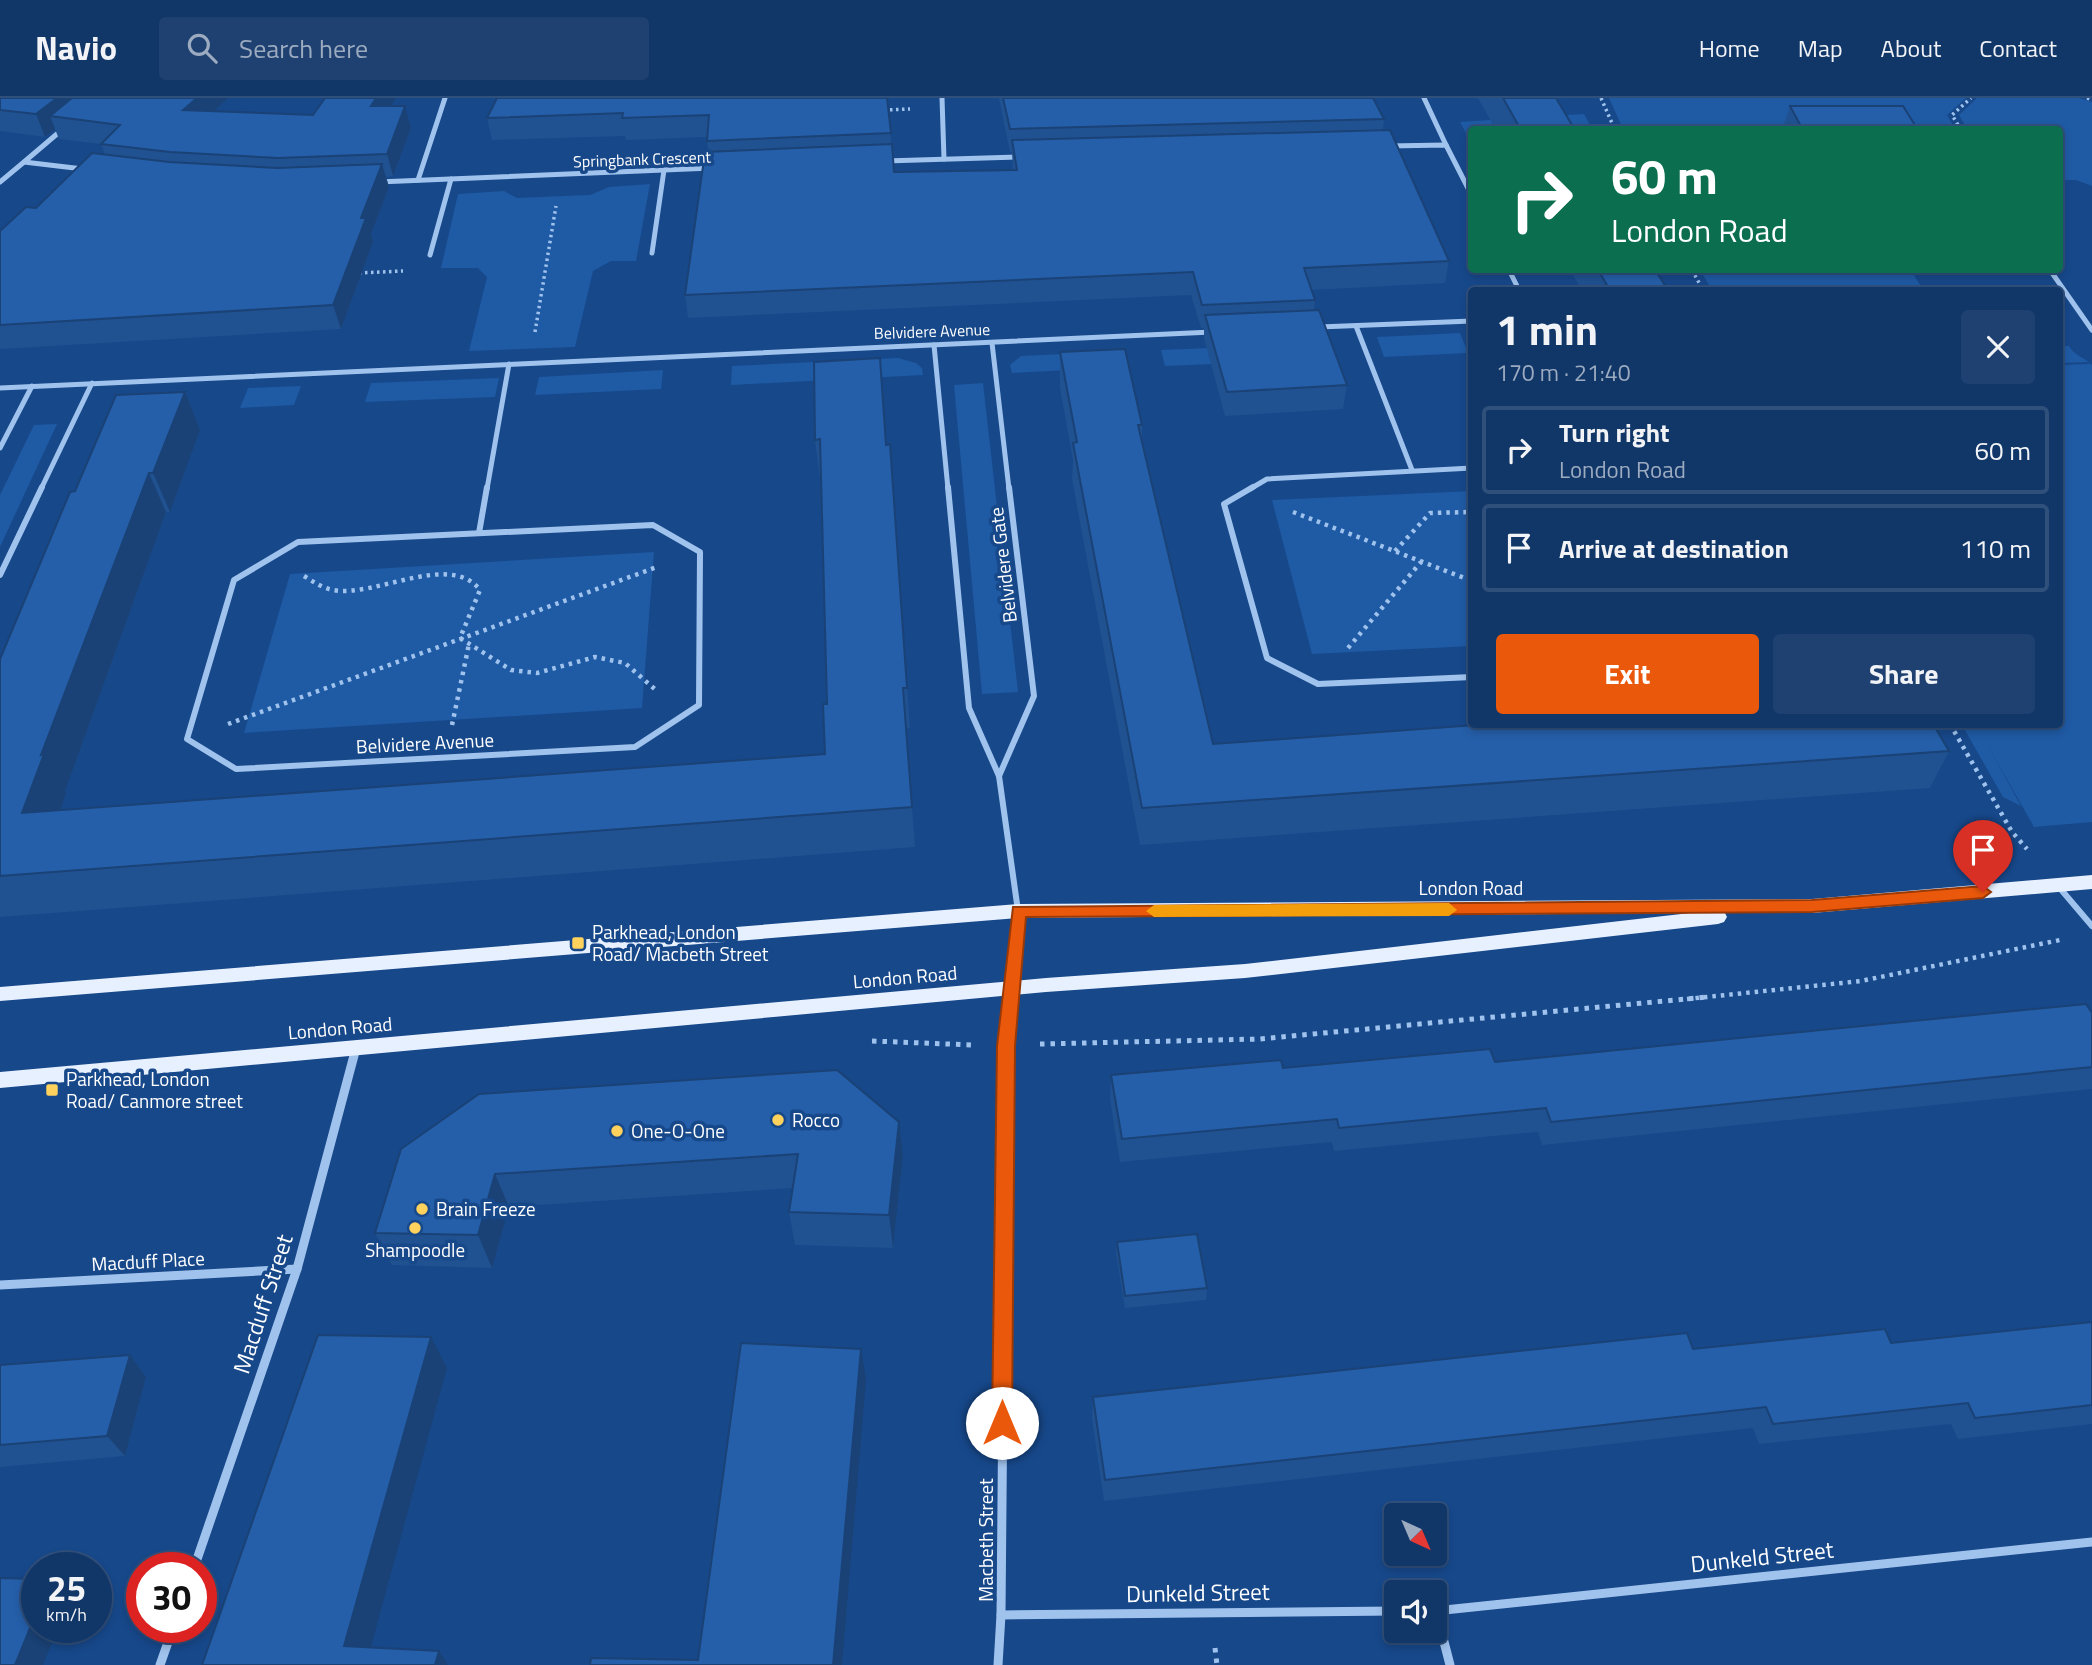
<!DOCTYPE html>
<html lang="en">
<head>
<meta charset="utf-8">
<style>
  :root { --surface:#113668; --page:#1e4171; --text:#f1f3f6; --muted:#9cabc0; --line:#30507c; --accent:#ea580c }
  body { margin:0; font-family:"Titillium Web",sans-serif; background:var(--page); color:var(--text); height:100vh; display:flex; flex-direction:column; font-size:26px; white-space:nowrap }
  * { box-sizing:border-box; margin:0 }
  p { font-size:23px; color:var(--muted) }
  .icon { flex:none; width:38px; height:38px; fill:none; stroke:currentColor; stroke-width:2; stroke-linecap:round; stroke-linejoin:round }
  .map { position:relative; flex:1; overflow:hidden }
  .sheet { position:absolute; left:1468px; top:189px; width:595px; height:441px; display:flex; flex-direction:column; background:var(--surface); border-radius:7px; box-shadow:0 4px 10px #0003,0 0 0 2px var(--line) }
  .sheet>* { flex:none }
  .top-card { position:absolute; left:1468px; top:28px; width:595px; height:147px; border-radius:7px; box-shadow:0 4px 10px #0003,0 0 0 2px var(--line); background:#0b6e4f; color:#fff; overflow:hidden }
  .needle { width:46px; rotate:136deg }
  .fabs { position:absolute; left:1384px; top:1405px; display:grid; gap:14px }
  .fabs a { display:grid; place-items:center; width:63px; height:63px; border-radius:7px; background:var(--surface); box-shadow:0 4px 10px #0003,0 0 0 2px var(--line); font-size:35px }
  .speed { position:absolute; left:21px; top:1454px; display:flex; gap:14px; font-size:35px; font-weight:700; text-align:center }
  .speed>* { display:grid; place-content:center; width:91px; height:91px; border-radius:50%; background:var(--surface); box-shadow:0 4px 10px #0003,0 0 0 2px var(--line); line-height:1 }
  .speed small { font-size:18px; font-weight:400 }
  .speed .limit { border:10px solid #d22; background:#fff; color:#111 }
  .pin { position:absolute; display:grid; place-items:center; width:60px; height:60px; color:#fff; margin:-72px -30px; border-radius:50% 50% 50% 0; rotate:-45deg; box-shadow:0 0 7px #0007 }
  .pin .icon { rotate:45deg }
  .me { position:absolute; width:77px; margin:-38px; rotate:0deg; stroke-linejoin:round; filter:drop-shadow(0 0 5px #0008) }
  .turn { display:flex; align-items:center; gap:24px; height:147px; padding:0 28px; font-size:32px }
  .turn .icon { width:91px; height:91px; stroke-width:2.5 }
  .turn b { display:block; font-size:49px; line-height:60px }
  .round { display:grid; place-items:center; flex:none; width:74px; height:74px; border-radius:7px; background:var(--page) }
  .headline { display:flex; align-items:center; justify-content:space-between; height:119px; padding:0 28px }
  h1 { font-size:42px; font-weight:700; line-height:52px }
  .cta { display:flex; gap:14px; margin-top:auto; padding:14px 28px }
  .cta a { flex:1; height:80px; border-radius:7px; background:var(--accent); color:#fff; font-size:28px; font-weight:700; line-height:80px; text-align:center }
  .cta a+a { background:var(--page); color:var(--text) }
  ul { padding:0; list-style:none }
  li { display:flex; align-items:center; gap:21px; height:88px; margin:0 14px 10px; padding:0 14px; border:4px solid var(--line); border-radius:7px }
  li div { flex:1 }
  li b { display:block; font-size:26px }
  li em { font-style:normal }
  header { display:flex; align-items:center; gap:42px; box-sizing:border-box; height:98px; padding:0 35px; background:var(--surface); border-bottom:2px solid var(--line) }
  header strong { font-size:33px }
  nav { display:flex; gap:38px; margin-inline-start:auto; font-size:24px }
  .search { width:490px; height:63px; background:var(--page); display:flex; align-items:center; gap:18px; box-sizing:border-box; padding:0 24px; border-radius:7px; color:var(--muted); font-size:26px }
  .map>svg:first-child { display:block }
  .green { fill:#1f5aa4 }
  .lines { fill:none; stroke-linecap:round; stroke-linejoin:round }
  .path-far2 { stroke:#a0c3ee; stroke-width:3.5; stroke-dasharray:2.5 3.5; stroke-linecap:butt }
  .path-far1 { stroke:#a0c3ee; stroke-width:4.5; stroke-dasharray:3.5 5; stroke-linecap:butt }
  .path { stroke:#a0c3ee; stroke-width:5; stroke-dasharray:4.5 6; stroke-linecap:butt }
  .minor-far2 { stroke:#a0c3ee; stroke-width:5 }
  .minor-far1 { stroke:#a0c3ee; stroke-width:6 }
  .minor { stroke:#a0c3ee; stroke-width:9 }
  .primary { fill:#e7f0ff; fill-rule:evenodd }
  .wall { fill:#205291 }
  .shaded-wall { fill:#1a4276 }
  .building { fill:#255fa9; stroke:#1a4276; stroke-width:2 }
  .route { fill:#ea580c; stroke:#983908; stroke-width:2 }
  .slow { fill:#f59e0b }
  .poi-dot { fill:#ffd15d; stroke:#17488a; stroke-width:2.5 }
  .labels { text-anchor:middle; stroke-width:7; stroke-linejoin:round; paint-order:stroke }
  .far-street-label { font-size:16px; fill:#fff; stroke:#17488a }
  .street-label { font-size:19px; fill:#fff; stroke:#17488a }
  .poi-label { font-size:19px; fill:#fff; stroke:#17488a; text-anchor:start }
  .near-street-label { font-size:23px; fill:#fff; stroke:#17488a }
</style>
</head>
<body>
<header>
<strong>Navio</strong>
<div class="search"><svg class="icon" aria-label="search" viewBox="0 0 24 24"><circle cx="10" cy="10" r="6"/><path d="M15 15l6 6"/></svg>Search here</div>
<nav><a>Home</a><a>Map</a><a>About</a><a>Contact</a></nav>
</header>
<div class="map">
<svg width="2092" height="1567" viewBox="0 0 2092 1567">
  <rect width="100%" height="100%" fill="#17488a"/>
  <g class="green">
    <polygon points="1609,0 1966,0 1947,17 1956,32 1623,31"/>
    <polygon points="1977,0 2079,0 2092,4 2092,88 2076,82 2060,82 2060,32 1967,31 1959,17"/>
    <polygon points="1584,16 1592,31 1472,32 1472,46 1460,24"/>
    <polygon points="650,86 636,163 611,163 593,173 575,249 469,253 487,179 478,170 441,170 458,96 504,93 517,100 590,97 609,89"/>
    <polygon points="1700,172 1911,172 1923,192 1712,192"/>
    <polygon points="1460,235 1468,255 1384,259 1377,239"/>
    <path d="M2060 248H2069C2076 259 2084 259 2092 267V724L2034 729 1987 646 2021 708 2003 699 1962 627 2060 626V267L2090 266 2088 264 2060 265Z"/>
    <polygon points="1209,250 1214,266 1165,268 1161,252"/>
    <polygon points="1105,254 1108,270 1012,275 1010,267 1021,258"/>
    <polygon points="898,260 916,265 922,270 923,277 731,287 732,268"/>
    <polygon points="663,272 661,291 535,297 539,279"/>
    <polygon points="499,280 495,299 365,304 371,285"/>
    <polygon points="983,285 1018,594 982,596 954,287"/>
    <polygon points="301,288 294,307 240,310 248,290"/>
    <polygon points="57,326 0,449 0,397 34,327"/>
    <polygon points="1472,393 1472,548 1312,556 1272,402"/>
    <polygon points="654,454 642,610 244,635 290,476"/>
  </g>
  <g class="lines">
    <g class="path-far2">
      <polyline points="1601,0 1615,32"/>
      <polyline points="2087,0 2092,2"/>
      <polyline points="884,12 910,11"/>
      <polyline points="1961,32 1952,17 1971,0"/>
      <polyline points="1692,172 1703,192"/>
      <polyline points="359,175 403,173"/>
      <polyline points="535,234 556,108"/>
    </g>
    <g class="path-far1">
      <polyline points="1293,414 1472,483"/>
      <polyline points="1395,453 1430,415 1472,414"/>
      <path d="M304 478C314 484 322 490 333 492 375 500 450 453 480 492L460 540 511 572 537 575 595 559 625 565 657 593"/>
      <polyline points="1348,550 1421,464"/>
      <polyline points="228,626 657,469"/>
      <polyline points="1950,626 2012,734 2027,751"/>
      <polyline points="452,627 469,546"/>
      <polyline points="1687,901 1861,883 2060,842"/>
    </g>
    <g class="path">
      <polyline points="872,943 972,947"/>
      <polyline points="1040,946 1260,941 1707,899"/>
      <polyline points="1215,1550 1217,1567"/>
    </g>
    <g class="minor-far2">
      <polyline points="942,0 944,61"/>
      <polyline points="1424,0 1446,47"/>
      <polyline points="1388,48 1446,47 1472,98"/>
      <polyline points="885,63 1020,59"/>
      <polyline points="24,64 64,30"/>
      <polyline points="418,82 445,0"/>
      <polyline points="0,84 24,64 83,71"/>
      <polyline points="378,84 712,70"/>
      <polyline points="652,155 664,72"/>
      <polyline points="430,157 451,81"/>
      <polyline points="1509,172 1519,192"/>
      <polyline points="2050,172 2092,232"/>
      <polyline points="1356,228 1412,372"/>
      <polyline points="1319,229 1472,223"/>
      <polyline points="992,245 1009,391"/>
      <polyline points="934,247 948,391"/>
      <polyline points="0,290 1212,234"/>
      <polyline points="0,350 32,288"/>
      <polyline points="41,391 92,285"/>
      <polyline points="487,391 509,266"/>
      <polyline points="1250,391 1267,381 1472,370"/>
    </g>
    <g class="minor-far1">
      <polyline points="948,389 969,610 999,678 1018,813 1010,901"/>
      <polyline points="1253,389 1224,406 1267,560 1318,586 1472,579"/>
      <polygon points="653,427 700,454 699,607 635,649 236,671 187,641 234,482 298,444"/>
      <polyline points="479,435 487,389"/>
      <polyline points="0,477 42,389"/>
      <polyline points="999,678 1034,598 1009,389"/>
      <polyline points="2058,788 2092,828"/>
    </g>
    <g class="minor">
      <polyline points="0,1187 297,1171"/>
      <polyline points="194,1470 297,1171 356,950"/>
      <polyline points="1435,1513 2092,1444"/>
      <polyline points="1436,1513 1450,1567"/>
      <polyline points="1001,1517 1396,1513"/>
      <polyline points="160,1567 173,1530"/>
      <polyline points="998,1567 1001,1517 1006,948 1010,899"/>
    </g>
    <polygon class="primary" points="2092,777 2092,791 1812,815 1725,815 1727,819 1724,824 1718,826 1245,880 1046,894 0,990 0,974 1046,880 1245,866 1690,815 1018,820 0,903 0,889 1018,806 1812,801"/>
  </g>
  <g class="wall">
    <polygon points="0,0 228,0 214,13 313,17 325,0 396,0 391,8 411,30 393,78 386,79 389,89 371,136 373,144 341,231 0,251 0,133 36,110 105,57 101,46 59,41 55,31 45,39 0,33"/>
    <polygon points="887,0 894,74 1013,72 1012,54 1010,54 999,0 1373,0 1384,21 1383,32 1449,163 1445,185 1312,192 1315,202 1314,212 1347,287 1343,311 1225,318 1204,240 1204,230 1201,230 1191,197 688,220 685,197 708,54 707,39 626,42 625,38 492,42 487,20"/>
    <polygon points="1478,0 1556,0 1575,32 1496,32"/>
    <polygon points="1790,8 1918,32 1782,32"/>
    <polygon points="1570,172 1655,172 1668,192 1582,192"/>
    <polygon points="1060,254 1142,327 1142,341 1213,646 1949,653 1930,690 1140,747 1072,381 1073,362 1060,290"/>
    <polygon points="814,264 886,347 890,346 910,630 906,630 915,749 0,819 0,561 75,393 185,294 200,332 170,414 166,414 65,693 66,696 60,712 825,656 827,606 821,380 820,381 815,342"/>
    <polygon points="2092,915 2092,991 1542,1047 1538,1034 1334,1053 1332,1044 1120,1064 1110,1001 1111,977 1283,970 1495,964"/>
    <polygon points="899,1024 903,1057 893,1150 795,1147 789,1114 793,1090 509,1109 492,1170 392,1167 375,1135 401,1051"/>
    <polygon points="1117,1144 1207,1190 1206,1202 1125,1210 1116,1155"/>
    <polygon points="2092,1224 2092,1326 1958,1341 1951,1326 1759,1346 1753,1330 1104,1403 1092,1320 1093,1299 1693,1251 1891,1245"/>
    <polygon points="130,1257 146,1279 125,1358 0,1369 0,1267"/>
  </g>
  <g class="shaded-wall">
    <polygon points="57,0 94,0 50,18 55,31 45,39 36,16"/>
    <polygon points="197,0 228,0 191,35 183,12"/>
    <polygon points="376,0 396,0 377,31 371,8"/>
    <polygon points="405,8 411,30 393,78 387,56"/>
    <polygon points="382,66 389,89 371,136 373,144 341,231 333,207 361,120"/>
    <polygon points="185,294 200,332 170,414 153,375"/>
    <polygon points="149,375 166,414 65,693 66,696 45,754 22,715 41,657"/>
    <polygon points="899,1024 903,1057 893,1150 889,1117"/>
    <polygon points="495,1076 509,1109 492,1170 478,1137"/>
    <polygon points="431,1239 447,1270 366,1567 344,1548"/>
    <polygon points="861,1251 866,1281 842,1567 833,1567"/>
    <polygon points="130,1257 146,1279 125,1358 107,1338"/>
    <polygon points="37,1513 37,1530 58,1530 43,1567 15,1567"/>
    <polygon points="439,1553 448,1567 435,1567"/>
  </g>
  <g class="building">
    <polygon points="0,0 57,0 36,16 0,12"/>
    <polygon points="72,0 197,0 183,12 313,17 325,0 376,0 371,8 405,8 387,56 278,60 170,54 101,46 120,27 50,18"/>
    <polygon points="497,0 887,0 891,35 707,43 709,17 622,20 623,15 487,20"/>
    <polygon points="1003,0 1373,0 1384,21 1010,31"/>
    <polygon points="1503,0 1556,0 1575,32 1521,32"/>
    <polygon points="1790,8 1903,8 1918,32 1803,32"/>
    <polygon points="1390,32 1449,163 1304,170 1315,202 1202,207 1193,174 685,197 705,54 892,46 894,74 1017,72 1012,42"/>
    <polygon points="92,55 169,64 277,70 382,66 361,120 366,120 333,207 0,227 0,133 26,109 36,110"/>
    <polygon points="1598,172 1655,172 1668,192 1610,192"/>
    <polygon points="1319,212 1347,287 1227,294 1205,217"/>
    <polygon points="1125,251 1142,327 1138,327 1213,646 1490,626 1933,626 1949,653 1142,710 1073,345 1077,344 1060,254"/>
    <polygon points="880,260 886,347 890,346 907,590 903,590 912,709 0,778 0,561 70,394 75,393 116,297 185,294 153,375 149,375 41,657 44,656 22,715 825,656 823,606 827,606 820,341 815,342 814,264"/>
    <polygon points="2086,906 2092,915 2092,969 1551,1024 1546,1010 1339,1030 1337,1021 1122,1041 1111,977 1281,962 1283,970 1490,951 1495,964"/>
    <polygon points="837,972 899,1024 889,1117 789,1114 798,1056 495,1076 478,1137 375,1135 401,1051 479,996"/>
    <polygon points="1197,1136 1207,1190 1125,1198 1117,1144"/>
    <polygon points="2092,1224 2092,1307 1975,1320 1968,1305 1773,1326 1766,1309 1105,1382 1093,1299 1687,1235 1693,1251 1885,1231 1891,1245"/>
    <polygon points="318,1237 431,1239 344,1548 439,1553 435,1567 202,1567"/>
    <polygon points="741,1245 861,1251 833,1567 590,1567 591,1560 698,1562"/>
    <polygon points="130,1257 107,1338 0,1347 0,1267"/>
    <polygon points="0,1480 37,1481 37,1513 15,1567 0,1567"/>
  </g>
  <polygon class="route" points="1983,788 1991,794 1983,800 1812,814 1026,819 1015,948 1012,1325 1010,1331 1002,1334 995,1331 992,1325 997,948 1013,809 1812,802"/>
  <polygon class="slow" points="1449,805 1457,812 1449,818 1154,819 1146,813 1154,807"/>
  <g class="poi-dot">
    <rect x="571" y="838" width="14" height="14" rx="3.5"/>
    <rect x="45" y="985" width="14" height="14" rx="3.5"/>
    <circle cx="778" cy="1022" r="7"/>
    <circle cx="617" cy="1033" r="7"/>
    <circle cx="422" cy="1111" r="7"/>
    <circle cx="415" cy="1130" r="7"/>
  </g>
  <g class="labels">
    <g class="far-street-label">
      <text transform="translate(642 61) rotate(-2)" y="6">Springbank Crescent</text>
      <text transform="translate(932 233) rotate(-2)" y="6">Belvidere Avenue</text>
    </g>
    <g class="street-label">
      <text transform="translate(1003 467) rotate(-97)" y="7">Belvidere Gate</text>
      <text transform="translate(425 645) rotate(-3)" y="7">Belvidere Avenue</text>
      <text x="1471" y="797">London Road</text>
      <text transform="translate(905 879) rotate(-5)" y="7">London Road</text>
      <text transform="translate(340 930) rotate(-5)" y="7">London Road</text>
      <text transform="translate(148 1163) rotate(-3)" y="7">Macduff Place</text>
      <text transform="translate(986 1442) rotate(-90)" y="7">Macbeth Street</text>
    </g>
    <g class="poi-label">
      <text x="592" y="841">Parkhead, London<tspan x="592" dy="22">Road/ Macbeth Street</tspan></text>
      <text x="66" y="988">Parkhead, London<tspan x="66" dy="22">Road/ Canmore street</tspan></text>
      <text x="792" y="1029">Rocco</text>
      <text x="631" y="1040">One-O-One</text>
      <text x="436" y="1118">Brain Freeze</text>
      <text x="415" y="1159" text-anchor="middle">Shampoodle</text>
    </g>
    <g class="near-street-label">
      <text transform="translate(263 1206) rotate(-72)" y="8">Macduff Street</text>
      <text transform="translate(1762 1459) rotate(-6)" y="8">Dunkeld Street</text>
      <text transform="translate(1198 1495) rotate(-1)" y="8">Dunkeld Street</text>
    </g>
  </g>
</svg>
<div class="fabs">
<a><svg class="needle" viewBox="-14 -14 28 28"><path d="M0-13l5 13h-10z" fill="#e53935"/><path d="M0 13l5-13h-10z" fill="#9cabc0"/></svg></a>
<a><svg class="icon" aria-label="sound" viewBox="0 0 24 24"><path d="M4 9h4l5-4v14l-5-4H4zM17 9q2 3 0 6"/></svg></a>
</div>
<div class="speed"><div>25<small>km/h</small></div><div class="limit">30</div></div>
<div class="pin" style="left:1983px;top:794px;background:#d93025"><svg class="icon" aria-label="arrive" viewBox="0 0 24 24"><path d="M6 21V4h12l-3 4 3 4H6"/></svg></div>
<svg class="me" style="left:1002px;top:1325px" viewBox="-20 -20 40 40"><circle r="19" fill="#fff"/><path d="M0-13L10 11 0 6-10 11z" fill="#ea580c"/></svg>
<div class="top-card">
<div class="turn"><svg class="icon" aria-label="right" viewBox="0 0 24 24"><path d="M7 20v-9h11M14 6l5 5-5 5"/></svg><div><b>60 m</b>London Road</div></div>
</div>
<section class="sheet">
<div class="headline"><div><h1>1 min</h1><p>170 m · 21:40</p></div><a class="round"><svg class="icon" aria-label="close" viewBox="0 0 24 24"><path d="M6 6l12 12M18 6L6 18"/></svg></a></div>
<ul>
<li><svg class="icon" aria-label="right" viewBox="0 0 24 24"><path d="M7 20v-9h11M14 6l5 5-5 5"/></svg><div><b>Turn right</b><p>London Road</p></div><em>60 m</em></li>
<li><svg class="icon" aria-label="arrive" viewBox="0 0 24 24"><path d="M6 21V4h12l-3 4 3 4H6"/></svg><div><b>Arrive at destination</b></div><em>110 m</em></li>
</ul>
<div class="cta"><a>Exit</a><a>Share</a></div>
</section>
</div>
</body>
</html>
